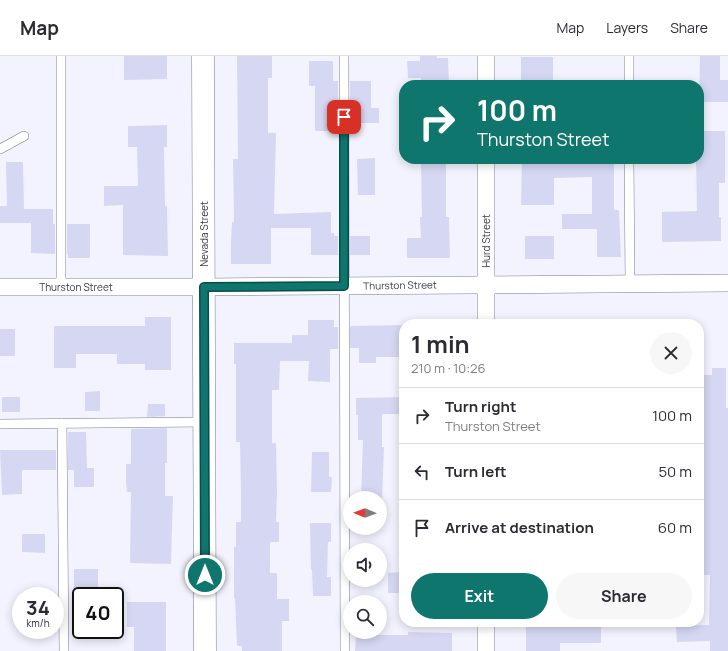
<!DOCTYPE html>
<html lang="en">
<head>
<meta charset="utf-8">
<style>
  :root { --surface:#fff; --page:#f7f7f7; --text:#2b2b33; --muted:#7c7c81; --line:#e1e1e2; --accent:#0f766e }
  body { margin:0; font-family:Manrope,sans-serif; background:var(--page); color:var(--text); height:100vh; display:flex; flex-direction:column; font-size:15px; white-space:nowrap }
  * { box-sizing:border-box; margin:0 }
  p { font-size:13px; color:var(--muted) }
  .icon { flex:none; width:22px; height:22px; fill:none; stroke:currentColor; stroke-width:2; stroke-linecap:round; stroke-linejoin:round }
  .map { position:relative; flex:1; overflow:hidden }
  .drawer { position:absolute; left:399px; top:263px; width:305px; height:308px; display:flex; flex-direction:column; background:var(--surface); border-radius:16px; box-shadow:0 2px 10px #0003 }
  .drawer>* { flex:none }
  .hud { position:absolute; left:399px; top:24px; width:305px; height:84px; border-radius:16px; box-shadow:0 2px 10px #0003; background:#0f766e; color:#fff; overflow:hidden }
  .needle { width:26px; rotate:271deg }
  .buttons { position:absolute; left:343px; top:435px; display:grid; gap:8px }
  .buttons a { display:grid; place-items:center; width:44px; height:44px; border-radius:50%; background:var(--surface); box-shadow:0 2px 10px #0003; font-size:20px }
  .speed { position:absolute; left:12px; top:531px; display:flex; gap:8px; font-size:20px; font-weight:700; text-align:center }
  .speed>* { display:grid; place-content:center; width:52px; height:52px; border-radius:50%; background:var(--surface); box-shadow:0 2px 10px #0003; line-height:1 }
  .speed small { font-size:10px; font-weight:400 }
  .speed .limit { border:2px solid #111; border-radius:6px; background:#fff; color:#111 }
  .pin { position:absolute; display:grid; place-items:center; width:34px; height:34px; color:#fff; margin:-17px; border-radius:8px; box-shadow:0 2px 6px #0006 }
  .me { position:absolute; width:44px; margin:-22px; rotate:0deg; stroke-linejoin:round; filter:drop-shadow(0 0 3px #0008) }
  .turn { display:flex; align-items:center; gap:14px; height:84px; padding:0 12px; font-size:18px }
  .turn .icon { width:52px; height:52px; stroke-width:2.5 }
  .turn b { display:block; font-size:28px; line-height:34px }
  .round { display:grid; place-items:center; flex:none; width:42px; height:42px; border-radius:21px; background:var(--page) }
  .overview { display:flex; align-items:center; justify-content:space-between; height:68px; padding:0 12px }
  h1 { font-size:24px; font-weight:700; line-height:30px }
  .button { display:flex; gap:8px; margin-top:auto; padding:8px 12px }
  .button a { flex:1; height:46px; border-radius:24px; background:var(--accent); color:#fff; font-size:16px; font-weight:700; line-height:46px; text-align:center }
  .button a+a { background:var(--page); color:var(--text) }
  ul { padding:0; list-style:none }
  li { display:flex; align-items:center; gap:12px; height:56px; padding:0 12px; border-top:1px solid var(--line) }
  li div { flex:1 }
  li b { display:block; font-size:15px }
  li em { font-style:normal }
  header { display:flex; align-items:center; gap:24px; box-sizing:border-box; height:56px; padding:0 20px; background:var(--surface); border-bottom:1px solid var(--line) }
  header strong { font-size:19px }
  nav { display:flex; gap:22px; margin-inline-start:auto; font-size:14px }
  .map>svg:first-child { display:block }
  .building { fill:#d6d8f3 }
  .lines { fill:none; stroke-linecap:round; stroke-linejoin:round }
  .service-casing { stroke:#7a7b93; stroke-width:10 }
  .minor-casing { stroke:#7a7b93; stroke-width:18 }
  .tertiary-casing { stroke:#7a7b93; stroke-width:23 }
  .service { stroke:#fff; stroke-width:9 }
  .minor { stroke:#fff; stroke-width:17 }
  .tertiary { stroke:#fff; stroke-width:22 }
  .route-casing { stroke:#0a4d48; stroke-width:10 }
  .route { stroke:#0f766e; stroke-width:7 }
  .labels { text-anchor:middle; stroke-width:4; stroke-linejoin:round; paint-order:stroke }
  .street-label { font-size:10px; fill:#3b3b46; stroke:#fff }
</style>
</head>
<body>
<header>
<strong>Map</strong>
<nav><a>Map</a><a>Layers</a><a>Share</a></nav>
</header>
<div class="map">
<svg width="728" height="595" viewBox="0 0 728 595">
  <rect width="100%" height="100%" fill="#f2f3fe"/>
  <g class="building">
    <polygon points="124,0 167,0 167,23 124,24"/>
    <polygon points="237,0 272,0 272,22 268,22 268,77 276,77 274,158 331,156 331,177 334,177 334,180 338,180 338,199 311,199 311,172 271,172 271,208 231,208 231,186 232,166 234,166 233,103 238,103"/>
    <polygon points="420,0 437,0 437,2 448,2 449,29 421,29 421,22 408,22 407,5 420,5"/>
    <polygon points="700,0 720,0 720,24 728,24 728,46 699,46"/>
    <rect x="521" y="1" width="32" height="28"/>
    <polygon points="309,5 333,5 333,25 338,25 338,67 335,67 335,75 315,75 315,30 309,30"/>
    <polygon points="350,25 371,25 371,52 379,52 379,67 350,67"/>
    <polygon points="167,69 167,91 164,91 165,150 167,150 168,200 123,199 123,149 104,150 104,130 138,130 137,91 128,91 128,70"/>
    <polygon points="699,75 725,75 725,127 719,127 719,161 721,161 721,185 662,186 662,156 697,155 696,103 699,103"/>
    <polygon points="375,102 375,139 358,139 357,103"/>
    <polygon points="522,103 614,103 614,154 619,154 621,201 597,201 597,173 562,173 562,158 592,158 592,121 554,122 554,149 521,149"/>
    <polygon points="6,106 23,106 24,153 53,153 53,168 55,168 55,198 31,197 31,167 0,167 0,150 7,150"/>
    <polygon points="421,106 446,106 446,161 449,161 450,202 407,202 407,182 421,182 420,161 422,161"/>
    <polygon points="67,168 90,168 90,202 68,202 68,198 67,198"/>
    <rect x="350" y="180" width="20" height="19"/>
    <rect x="525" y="180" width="29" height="23"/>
    <polygon points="145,261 171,261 171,314 145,314 145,308 117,308 117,298 76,298 76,312 54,312 54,270 145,270"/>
    <polygon points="308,264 334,264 334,271 338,271 338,293 330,293 330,326 308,325 309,305 280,305 279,334 272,334 272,387 276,387 277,437 276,466 279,466 279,486 270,486 270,517 277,517 277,543 289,543 289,565 282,565 282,595 242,595 242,590 237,590 235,542 234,542 234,491 236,491 236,466 241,466 241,437 240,386 236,386 236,308 234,308 234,287 292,287 292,279 308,279"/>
    <polygon points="404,269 404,301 376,301 376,307 359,307 359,292 350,292 350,270"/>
    <rect x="0" y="273" width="15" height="27"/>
    <polygon points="712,312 726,312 726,352 728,352 728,595 710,595 710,585 677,586 676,570 709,569 710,519 704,519 702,375 699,375 699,352 700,319 712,319"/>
    <polygon points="100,335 100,355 85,355 85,336"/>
    <rect x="2" y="341" width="18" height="15"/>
    <polygon points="404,341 404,358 382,358 382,391 384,391 382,442 361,442 363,384 358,384 358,359 356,359 356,342"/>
    <polygon points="148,348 165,348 165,360 147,361"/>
    <polygon points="167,372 167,407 165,407 165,440 173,440 171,508 130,507 131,436 127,436 126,426 126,408 131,408 131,373"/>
    <polygon points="68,376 86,376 87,412 94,412 94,431 74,431 74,414 68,414"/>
    <polygon points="0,394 56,394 56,414 22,414 22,438 2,439"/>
    <polygon points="312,396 329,396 329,421 332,421 331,436 311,436"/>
    <polygon points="310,467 331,467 331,486 328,486 327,521 331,521 331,540 313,540 312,514 311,514"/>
    <polygon points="22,478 45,478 45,497 22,496"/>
    <rect x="74" y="513" width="24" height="25"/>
    <polygon points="404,516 404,537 388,537 388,517"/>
    <polygon points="127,546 166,546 166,595 134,595 134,571 127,571"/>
    <polygon points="526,566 559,566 559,570 601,569 601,587 560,587 560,595 526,595"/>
    <polygon points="408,576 452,577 452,595 355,595 356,579 408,579"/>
  </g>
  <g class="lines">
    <g class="service-casing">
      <g id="service">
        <polyline points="61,0 61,231"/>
        <polyline points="344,0 345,595"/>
        <polyline points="629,0 629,29"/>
        <polyline points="0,93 24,80"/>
        <polyline points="629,103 630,227"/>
        <polyline points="62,367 64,595"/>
        <polyline points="0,368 204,366"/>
      </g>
    </g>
    <g class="minor-casing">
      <g id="minor">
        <polyline points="486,0 486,29"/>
        <polyline points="486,103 486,268"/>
        <polyline points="0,231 204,231 728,227"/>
        <polyline points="486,566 486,595"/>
      </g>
    </g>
    <g class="tertiary-casing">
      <polyline id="tertiary" points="203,0 205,595"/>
    </g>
    <use href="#service" class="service"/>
    <use href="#minor" class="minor"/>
    <use href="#tertiary" class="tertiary"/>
  </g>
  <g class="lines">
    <g class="route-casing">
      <polyline id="route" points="205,519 204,231 344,230 344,61"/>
    </g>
    <use href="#route" class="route"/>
  </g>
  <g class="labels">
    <g class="street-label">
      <text transform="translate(204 178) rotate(-90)" y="4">Nevada Street</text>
      <text transform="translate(486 185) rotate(-90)" y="4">Hurd Street</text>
      <text transform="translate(400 229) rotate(-1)" y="4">Thurston Street</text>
      <text x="76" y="235">Thurston Street</text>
    </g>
  </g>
</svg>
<div class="buttons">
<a><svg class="needle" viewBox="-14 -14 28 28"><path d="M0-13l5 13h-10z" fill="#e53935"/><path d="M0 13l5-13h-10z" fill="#7c7c81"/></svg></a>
<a><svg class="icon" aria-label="sound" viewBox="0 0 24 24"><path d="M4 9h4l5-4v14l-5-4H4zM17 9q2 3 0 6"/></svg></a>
<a><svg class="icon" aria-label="search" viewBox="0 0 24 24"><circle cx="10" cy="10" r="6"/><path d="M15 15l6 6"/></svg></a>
</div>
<div class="speed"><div>34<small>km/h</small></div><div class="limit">40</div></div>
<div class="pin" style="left:344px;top:61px;background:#d93025"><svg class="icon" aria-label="arrive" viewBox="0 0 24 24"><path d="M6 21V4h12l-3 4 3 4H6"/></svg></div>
<svg class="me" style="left:205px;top:519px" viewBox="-20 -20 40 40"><circle r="17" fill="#0f766e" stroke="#fff" stroke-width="3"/><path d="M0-11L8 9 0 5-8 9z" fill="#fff"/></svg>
<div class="hud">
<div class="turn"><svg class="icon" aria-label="right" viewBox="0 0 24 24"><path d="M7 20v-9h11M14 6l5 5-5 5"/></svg><div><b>100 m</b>Thurston Street</div></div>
</div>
<section class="drawer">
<div class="overview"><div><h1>1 min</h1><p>210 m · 10:26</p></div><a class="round"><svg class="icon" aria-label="close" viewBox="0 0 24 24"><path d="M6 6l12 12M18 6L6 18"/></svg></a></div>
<ul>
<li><svg class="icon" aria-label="right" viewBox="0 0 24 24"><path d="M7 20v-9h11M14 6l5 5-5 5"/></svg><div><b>Turn right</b><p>Thurston Street</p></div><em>100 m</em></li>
<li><svg class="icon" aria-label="left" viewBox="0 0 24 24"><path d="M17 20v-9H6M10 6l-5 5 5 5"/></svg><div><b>Turn left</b></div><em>50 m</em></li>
<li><svg class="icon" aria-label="arrive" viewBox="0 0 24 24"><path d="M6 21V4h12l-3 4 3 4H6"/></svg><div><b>Arrive at destination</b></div><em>60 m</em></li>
</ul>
<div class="button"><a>Exit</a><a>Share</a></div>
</section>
</div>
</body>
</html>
